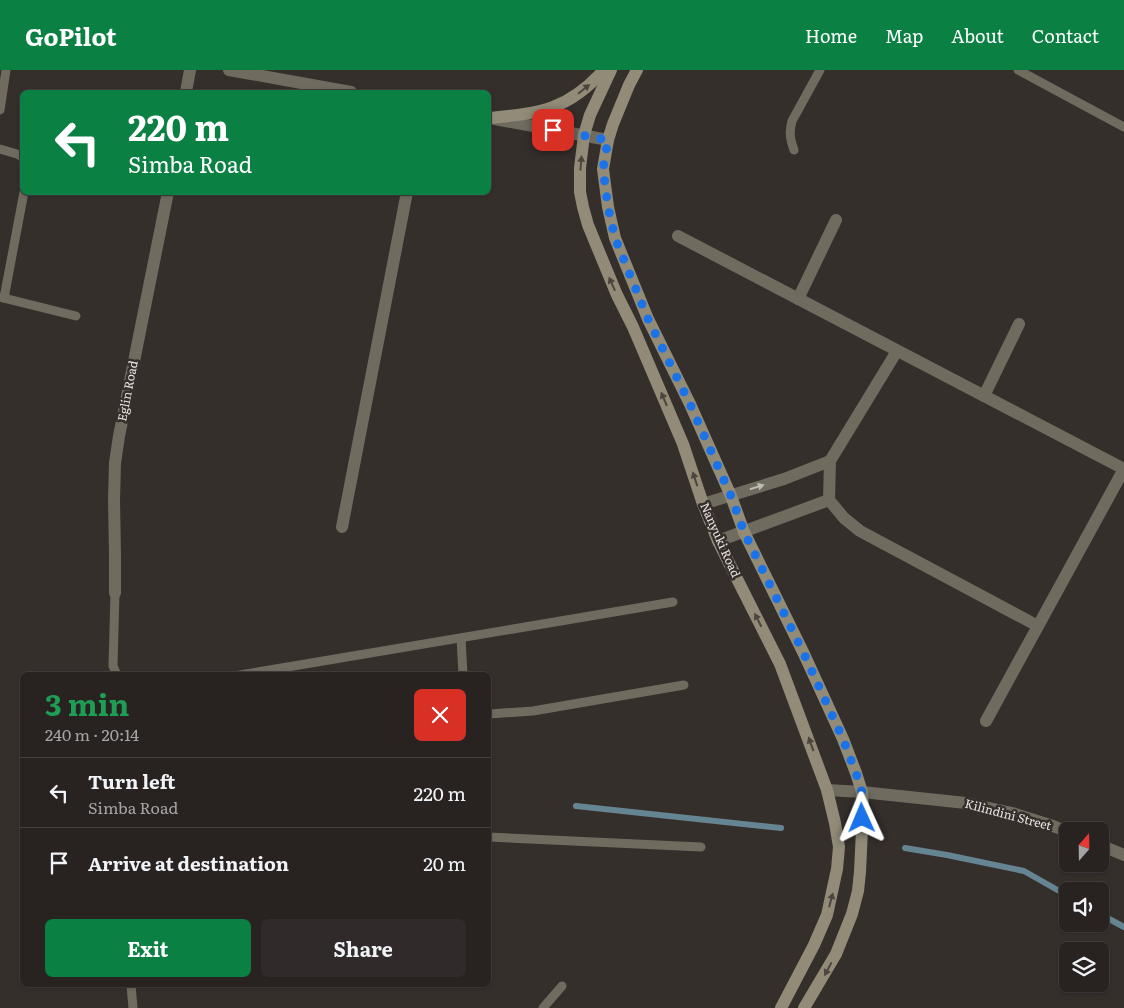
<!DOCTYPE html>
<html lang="en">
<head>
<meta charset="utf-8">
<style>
  :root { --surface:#282321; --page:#302b2a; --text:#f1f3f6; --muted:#a5a4a5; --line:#44403f; --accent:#0b8043 }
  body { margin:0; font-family:Literata,serif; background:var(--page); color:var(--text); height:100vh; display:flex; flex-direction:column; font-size:19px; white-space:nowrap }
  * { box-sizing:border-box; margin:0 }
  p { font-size:16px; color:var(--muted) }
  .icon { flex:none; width:28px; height:28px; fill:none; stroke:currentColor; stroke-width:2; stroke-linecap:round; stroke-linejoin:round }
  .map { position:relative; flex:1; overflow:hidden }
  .drawer { position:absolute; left:20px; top:602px; width:471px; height:315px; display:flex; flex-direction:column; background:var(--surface); border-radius:8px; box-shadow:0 1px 4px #0004,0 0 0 1px var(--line) }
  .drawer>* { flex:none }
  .hud { position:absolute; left:20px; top:20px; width:471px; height:105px; border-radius:8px; box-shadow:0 1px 4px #0004,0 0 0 1px var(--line); background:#0b8043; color:#fff; overflow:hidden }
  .needle { width:32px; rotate:20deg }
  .buttons { position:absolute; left:1059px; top:752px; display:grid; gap:10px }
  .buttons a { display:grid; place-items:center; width:50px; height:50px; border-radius:8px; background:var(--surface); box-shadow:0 1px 4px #0004,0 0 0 1px var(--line); font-size:25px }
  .pin { position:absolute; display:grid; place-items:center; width:42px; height:42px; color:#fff; margin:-21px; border-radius:10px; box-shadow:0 2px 8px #0006 }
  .me { position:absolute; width:55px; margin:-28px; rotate:359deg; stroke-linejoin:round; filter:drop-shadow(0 0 4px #0008) }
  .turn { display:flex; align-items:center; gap:18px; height:105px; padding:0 25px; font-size:22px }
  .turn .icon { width:65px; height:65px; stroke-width:2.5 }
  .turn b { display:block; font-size:35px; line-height:42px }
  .round { display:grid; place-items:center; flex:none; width:52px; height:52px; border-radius:8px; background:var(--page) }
  .head { display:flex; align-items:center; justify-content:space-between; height:85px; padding:0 25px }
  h1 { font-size:30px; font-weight:700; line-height:38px; color:#1e9e55 }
  .cta { display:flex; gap:10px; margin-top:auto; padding:10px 25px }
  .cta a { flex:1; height:58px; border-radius:8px; background:var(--accent); color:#fff; font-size:20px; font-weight:700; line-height:58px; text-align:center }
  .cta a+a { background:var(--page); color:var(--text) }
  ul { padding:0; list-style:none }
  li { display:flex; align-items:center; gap:15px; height:70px; padding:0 25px; border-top:1px solid var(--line) }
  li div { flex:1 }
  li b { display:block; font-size:19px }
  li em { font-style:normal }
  header { display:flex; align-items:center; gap:30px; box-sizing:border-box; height:70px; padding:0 25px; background:var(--accent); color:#fff }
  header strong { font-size:24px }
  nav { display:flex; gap:28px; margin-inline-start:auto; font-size:18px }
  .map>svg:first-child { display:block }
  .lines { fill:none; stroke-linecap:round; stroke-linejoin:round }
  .stream { stroke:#668593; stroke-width:6 }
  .lane { stroke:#6f6b5f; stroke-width:9 }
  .street { stroke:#6f6b5f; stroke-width:12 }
  .secondary { stroke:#918b78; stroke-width:12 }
  .oneway { fill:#4c463f }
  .oneway2 { fill:#bebab5 }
  .route { stroke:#1a73e8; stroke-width:9; stroke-dasharray:0 16.2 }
  .labels { text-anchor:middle; stroke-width:5; stroke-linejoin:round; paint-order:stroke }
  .street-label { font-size:12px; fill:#e9e5e3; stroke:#352f2c }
</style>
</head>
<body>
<header>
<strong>GoPilot</strong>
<nav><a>Home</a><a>Map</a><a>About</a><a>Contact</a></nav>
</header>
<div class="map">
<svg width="1124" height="938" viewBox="0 0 1124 938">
  <rect width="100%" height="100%" fill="#352f2c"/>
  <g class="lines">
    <g class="stream">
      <polyline points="576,736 781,758"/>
      <polyline points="905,778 947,785 1024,801 1068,826"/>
      <polyline points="1100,844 1124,857"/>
    </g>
    <g class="lane">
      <polyline points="1018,0 1124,57"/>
      <polyline points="0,40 6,0"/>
      <polyline points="0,79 17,84 22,87"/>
      <path d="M794 80C790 69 789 62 792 51L820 0"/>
      <polyline points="0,227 76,246"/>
      <polyline points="4,228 24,122"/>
      <polyline points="115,523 113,596 117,605"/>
      <polyline points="461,568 463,605"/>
      <polyline points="240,605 673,532"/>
      <polyline points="489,644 533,641 684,615"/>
      <polyline points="489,767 701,777"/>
      <polyline points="131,915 133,938"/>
      <polyline points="543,938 562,916"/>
    </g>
    <g class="street">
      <polyline points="229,0 351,22"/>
      <polyline points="186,22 190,0"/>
      <polyline points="495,49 608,70"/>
      <polyline points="678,166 1124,399"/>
      <polyline points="798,229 836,150"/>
      <polyline points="897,281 830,391 829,430 844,448 860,461 1038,556"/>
      <polyline points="984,326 1019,254"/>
      <polyline points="703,434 784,409 830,391"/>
      <polyline points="342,457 407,122"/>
      <polyline points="718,471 829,430"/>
      <polyline points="115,523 115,484 114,430 115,393 119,366 168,122"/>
      <polyline points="986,651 1124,399"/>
      <polyline points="827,720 862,722 966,733 1012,743 1053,756 1068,762"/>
      <polyline points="1100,775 1124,785"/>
    </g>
    <g class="secondary">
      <polyline points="611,0 590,45 584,65 580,98 580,122 583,137 588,155 617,225 633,257 683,374 703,434 718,471 780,594 827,720 835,753 839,777 837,799 827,845 814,875 781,938"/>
      <polyline points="637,0 629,15 613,54 608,70 603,99 608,137 615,168 648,249 690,334 731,426 744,462 804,584 843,669 856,703 862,722 863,738 860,802 858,821 852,844 836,884 804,938"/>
      <path d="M490 48C541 43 568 40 604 0"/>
    </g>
  </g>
  <defs><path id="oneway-solid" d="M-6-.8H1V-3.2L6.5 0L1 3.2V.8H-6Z" transform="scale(1.25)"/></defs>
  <g class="oneway">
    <use href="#oneway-solid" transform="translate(584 19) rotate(-39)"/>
    <use href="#oneway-solid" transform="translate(581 93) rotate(-85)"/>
    <use href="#oneway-solid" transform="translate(612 214) rotate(-114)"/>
    <use href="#oneway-solid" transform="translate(664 329) rotate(-113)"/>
    <use href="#oneway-solid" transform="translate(695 409) rotate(-108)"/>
    <use href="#oneway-solid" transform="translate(758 550) rotate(-117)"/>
    <use href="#oneway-solid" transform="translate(811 674) rotate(-110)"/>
    <use href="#oneway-solid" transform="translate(831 830) rotate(-75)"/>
    <use href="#oneway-solid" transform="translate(828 899) rotate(118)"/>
  </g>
  <use class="oneway2" href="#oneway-solid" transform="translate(757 417) rotate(-17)"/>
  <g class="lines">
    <polyline class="route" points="553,60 608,70 603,99 608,137 615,168 648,249 690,334 731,426 744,462 804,584 843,669 856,703 862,722 862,748"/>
  </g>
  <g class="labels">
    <g class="street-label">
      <text transform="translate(128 321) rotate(-79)" y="4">Eglin Road</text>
      <text transform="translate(720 470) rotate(66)" y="4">Nanyuki Road</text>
      <text transform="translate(1008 745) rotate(15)" y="4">Kilindini Street</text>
    </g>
  </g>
</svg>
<div class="buttons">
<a><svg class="needle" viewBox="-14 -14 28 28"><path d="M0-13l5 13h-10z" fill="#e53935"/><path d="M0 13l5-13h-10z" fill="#a5a4a5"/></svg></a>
<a><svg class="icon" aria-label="sound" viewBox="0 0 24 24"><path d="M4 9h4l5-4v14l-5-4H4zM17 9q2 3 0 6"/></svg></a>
<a><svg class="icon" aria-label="layers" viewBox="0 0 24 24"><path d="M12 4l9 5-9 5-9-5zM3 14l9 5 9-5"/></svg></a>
</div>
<div class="pin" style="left:553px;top:60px;background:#d93025"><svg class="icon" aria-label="arrive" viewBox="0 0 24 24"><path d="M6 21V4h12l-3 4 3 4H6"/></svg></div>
<svg class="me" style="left:862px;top:748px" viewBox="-20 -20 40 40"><path d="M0-17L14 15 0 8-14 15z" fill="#1a73e8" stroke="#fff" stroke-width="4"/></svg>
<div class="hud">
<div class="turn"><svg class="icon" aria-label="left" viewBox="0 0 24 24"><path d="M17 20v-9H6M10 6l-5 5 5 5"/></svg><div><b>220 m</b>Simba Road</div></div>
</div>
<section class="drawer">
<div class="head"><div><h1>3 min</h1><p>240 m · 20:14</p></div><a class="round" style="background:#d93025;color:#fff"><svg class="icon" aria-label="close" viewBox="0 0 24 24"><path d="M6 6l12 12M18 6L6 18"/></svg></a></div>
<ul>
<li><svg class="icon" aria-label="left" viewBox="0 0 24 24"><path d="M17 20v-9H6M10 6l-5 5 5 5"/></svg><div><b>Turn left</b><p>Simba Road</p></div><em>220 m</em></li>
<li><svg class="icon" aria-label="arrive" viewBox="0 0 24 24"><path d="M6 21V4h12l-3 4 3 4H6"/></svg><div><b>Arrive at destination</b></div><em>20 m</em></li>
</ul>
<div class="cta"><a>Exit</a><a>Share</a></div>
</section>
</div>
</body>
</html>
